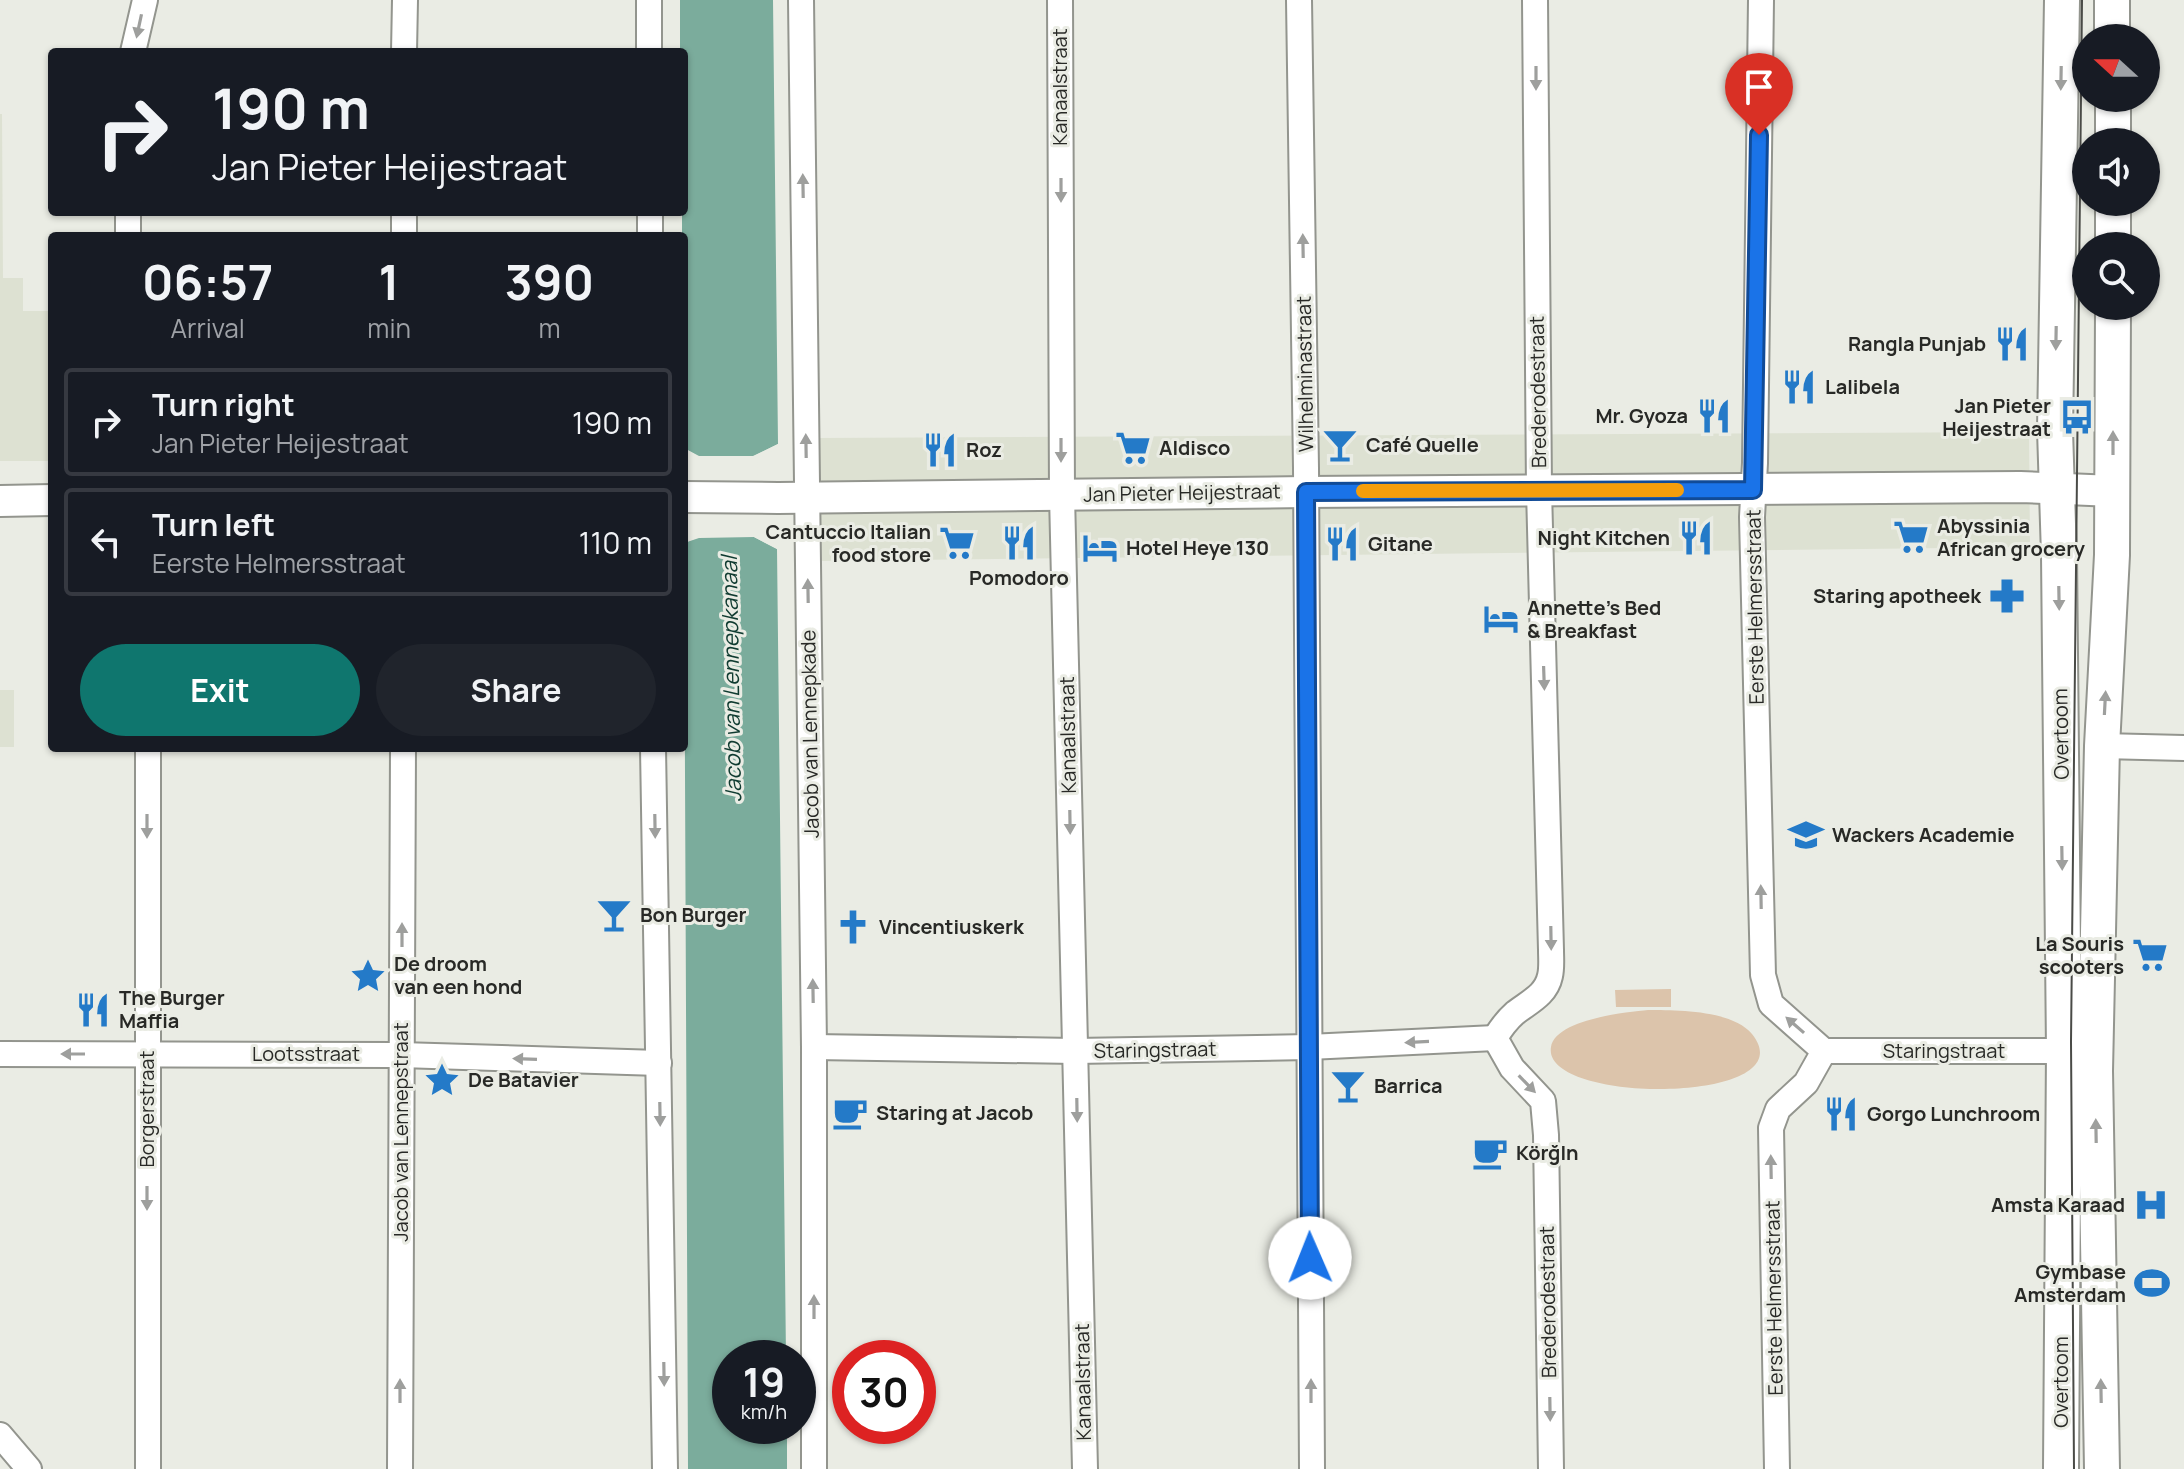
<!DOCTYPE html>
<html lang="en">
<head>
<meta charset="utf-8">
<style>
  :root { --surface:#171b24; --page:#20242c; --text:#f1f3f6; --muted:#9ea1a6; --line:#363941; --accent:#0f766e }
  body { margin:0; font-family:Manrope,sans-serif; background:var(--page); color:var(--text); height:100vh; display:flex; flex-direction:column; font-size:30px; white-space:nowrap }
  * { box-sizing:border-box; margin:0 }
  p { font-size:26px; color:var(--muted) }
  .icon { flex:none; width:44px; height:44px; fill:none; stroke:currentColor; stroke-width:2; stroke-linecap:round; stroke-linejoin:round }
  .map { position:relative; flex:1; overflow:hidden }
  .panel { position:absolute; left:48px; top:232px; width:640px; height:520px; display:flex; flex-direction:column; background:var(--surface); border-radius:8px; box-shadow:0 2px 6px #0004 }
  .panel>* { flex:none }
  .banner { position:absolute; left:48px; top:48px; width:640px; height:168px; border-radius:8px; box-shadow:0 2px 6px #0004; background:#171b24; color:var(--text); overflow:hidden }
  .needle { width:52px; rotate:291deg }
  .tools { position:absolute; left:2072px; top:24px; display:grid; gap:16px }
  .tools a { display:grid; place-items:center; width:88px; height:88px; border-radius:50%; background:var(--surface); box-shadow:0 2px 6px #0004; font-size:40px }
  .speed { position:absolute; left:712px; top:1340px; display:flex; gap:16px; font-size:40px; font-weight:700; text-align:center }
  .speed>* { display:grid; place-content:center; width:104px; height:104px; border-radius:50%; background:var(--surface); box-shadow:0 2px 6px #0004; line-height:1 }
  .speed small { font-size:20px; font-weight:400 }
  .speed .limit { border:12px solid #d22; background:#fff; color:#111 }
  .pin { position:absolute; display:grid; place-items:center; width:68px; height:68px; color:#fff; margin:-82px -34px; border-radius:50% 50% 50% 0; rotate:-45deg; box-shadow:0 0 8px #0007 }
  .pin .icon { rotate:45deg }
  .me { position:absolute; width:88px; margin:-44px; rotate:359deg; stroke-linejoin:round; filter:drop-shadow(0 0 6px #0008) }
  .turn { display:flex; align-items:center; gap:28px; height:168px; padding:0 32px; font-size:36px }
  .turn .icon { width:104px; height:104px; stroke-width:2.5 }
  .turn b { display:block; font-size:56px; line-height:68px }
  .eta { display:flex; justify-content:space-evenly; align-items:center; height:136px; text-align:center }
  .eta b { font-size:48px; font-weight:700; line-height:56px }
  .action { display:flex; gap:16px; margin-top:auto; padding:16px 32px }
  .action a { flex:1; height:92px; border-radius:48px; background:var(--accent); color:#fff; font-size:32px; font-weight:700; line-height:92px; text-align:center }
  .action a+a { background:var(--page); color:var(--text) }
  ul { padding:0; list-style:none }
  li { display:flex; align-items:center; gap:24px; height:108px; margin:0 16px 12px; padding:0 16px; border:4px solid var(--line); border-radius:8px }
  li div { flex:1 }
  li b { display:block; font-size:30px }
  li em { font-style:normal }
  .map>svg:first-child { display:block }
  .built { fill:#dde1d2 }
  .green { fill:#dcc4ab }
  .water { fill:#7bac9c }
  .pier { fill:#eaece4 }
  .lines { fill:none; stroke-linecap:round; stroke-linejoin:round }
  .minor-casing { stroke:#93958e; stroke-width:28 }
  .tertiary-casing { stroke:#93958e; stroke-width:34 }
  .secondary-casing { stroke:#93958e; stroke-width:38 }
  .minor { stroke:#fff; stroke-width:24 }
  .tertiary { stroke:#fff; stroke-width:30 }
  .secondary { stroke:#fff; stroke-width:34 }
  .tram { stroke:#4a4b47; stroke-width:2 }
  .oneway { fill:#9e9f9d }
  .route-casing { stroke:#114b97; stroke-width:20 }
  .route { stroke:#1a73e8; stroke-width:14 }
  .slow { stroke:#f59e0b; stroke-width:14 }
  .labels { text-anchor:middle; stroke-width:6; stroke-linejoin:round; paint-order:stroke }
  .street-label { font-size:20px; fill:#282926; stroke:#eaece4 }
  .poi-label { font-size:20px; font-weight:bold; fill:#282926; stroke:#eaece4; text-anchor:start }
  .water-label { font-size:22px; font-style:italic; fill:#0f3b30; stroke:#eaece4 }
</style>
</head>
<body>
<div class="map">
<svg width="2184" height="1469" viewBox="0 0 2184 1469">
  <rect width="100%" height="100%" fill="#eaece4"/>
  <g class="built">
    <polygon points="0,114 2,114 3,278 23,278 23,311 52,311 52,461 0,461"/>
    <polygon points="2029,432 2030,547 820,561 819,438"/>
    <rect x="0" y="690" width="14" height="57"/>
  </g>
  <g class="green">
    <polygon points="1671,989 1671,1007 1616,1007 1615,990"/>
    <path d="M1648 1010C1677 1010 1732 1010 1752 1034 1809 1105 1541 1105 1551 1047 1555 1020 1625 1012 1648 1010Z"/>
  </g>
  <polygon class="water" points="680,0 773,0 778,444 754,456 754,537 777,549 786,1358 730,1358 730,1426 787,1426 787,1469 688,1469 684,543 699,537 699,457 684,448 684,236 682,236 682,212 684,212 684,52 680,52"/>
  <polygon class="pier" points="778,444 778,448 757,459 758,535 777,544 777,549 754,537 699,538 684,543 684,539 695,535 695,459 684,453 684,448 699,456 753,456"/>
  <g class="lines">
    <g class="minor-casing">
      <g id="minor">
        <polyline points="649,0 649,52"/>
        <polyline points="801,0 814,1047 814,1469"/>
        <polyline points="1060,0 1062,495 1085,1469"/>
        <polyline points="1299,0 1306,468 1312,1469"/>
        <polyline points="1761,0 1755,463 1752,517 1763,975 1771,1004 1824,1051 1806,1083 1778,1109 1771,1128 1777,1469"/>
        <polyline points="133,52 145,0"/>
        <polyline points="404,52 405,0"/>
        <polyline points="128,212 128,236"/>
        <polyline points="650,212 650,236"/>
        <polyline points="404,236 404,212"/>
        <polyline points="2102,746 2184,748"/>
        <polyline points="148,748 148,1469"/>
        <polyline points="653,748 665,1469"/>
        <path d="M1495 1038C1501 1028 1507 1020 1515 1013 1529 1002 1546 995 1550 976 1552 968 1551 958 1551 950L1539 490 1535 0"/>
        <polyline points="1495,1038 1512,1068 1543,1101 1546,1135 1551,1469"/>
        <polyline points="814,1047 1075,1051 1309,1047 1495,1038"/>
        <polyline points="1824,1051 2064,1051"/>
        <polyline points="0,1054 401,1055 659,1063"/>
        <polyline points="0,1435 29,1469"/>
        <polyline points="400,1469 403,748"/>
      </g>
    </g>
    <g class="tertiary-casing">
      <g id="tertiary">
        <polyline points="684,497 778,498 1306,492 2020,487 2113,491"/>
        <polyline points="0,501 52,500"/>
      </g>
    </g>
    <g class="secondary-casing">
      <g id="secondary">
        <polyline points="2112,0 2112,38"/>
        <polyline points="2113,98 2113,142"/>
        <polyline points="2113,202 2113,246"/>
        <polyline points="2061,1469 2064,1051 2059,555 2055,430 2062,0"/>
        <polyline points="2102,1469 2095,1071 2102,746 2112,555 2113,306"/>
      </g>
    </g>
    <use href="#minor" class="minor"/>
    <use href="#tertiary" class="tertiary"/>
    <use href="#secondary" class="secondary"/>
    <polyline class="tram" points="2074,1469 2071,1042 2082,0"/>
  </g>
  <defs><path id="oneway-solid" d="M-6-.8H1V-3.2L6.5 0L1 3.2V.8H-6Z" transform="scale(2)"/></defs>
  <g class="oneway">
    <use href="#oneway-solid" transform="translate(139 26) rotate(102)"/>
    <use href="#oneway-solid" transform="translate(1536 78) rotate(90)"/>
    <use href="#oneway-solid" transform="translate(2061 78) rotate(91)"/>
    <use href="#oneway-solid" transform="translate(803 186) rotate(-91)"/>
    <use href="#oneway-solid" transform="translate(1061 190) rotate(90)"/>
    <use href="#oneway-solid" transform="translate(1303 246) rotate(-91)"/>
    <use href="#oneway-solid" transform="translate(2056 338) rotate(91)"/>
    <use href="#oneway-solid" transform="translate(2113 443) rotate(-90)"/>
    <use href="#oneway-solid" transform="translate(806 446) rotate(-91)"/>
    <use href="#oneway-solid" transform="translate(1061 450) rotate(90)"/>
    <use href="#oneway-solid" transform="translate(808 591) rotate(-91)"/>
    <use href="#oneway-solid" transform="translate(2059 598) rotate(89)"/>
    <use href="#oneway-solid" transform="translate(1544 678) rotate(88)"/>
    <use href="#oneway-solid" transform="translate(2105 703) rotate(-87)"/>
    <use href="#oneway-solid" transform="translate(1070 822) rotate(89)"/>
    <use href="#oneway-solid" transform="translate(147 826) rotate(90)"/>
    <use href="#oneway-solid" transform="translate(655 826) rotate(89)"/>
    <use href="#oneway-solid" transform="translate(2062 858) rotate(89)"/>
    <use href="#oneway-solid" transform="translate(1761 897) rotate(-91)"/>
    <use href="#oneway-solid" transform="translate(402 935) rotate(-90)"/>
    <use href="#oneway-solid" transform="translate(1551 938) rotate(89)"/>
    <use href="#oneway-solid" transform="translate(813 991) rotate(-91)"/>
    <use href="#oneway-solid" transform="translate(1795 1025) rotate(-139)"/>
    <use href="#oneway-solid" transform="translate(1417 1042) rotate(177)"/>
    <use href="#oneway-solid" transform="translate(73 1054) rotate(180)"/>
    <use href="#oneway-solid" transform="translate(525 1059) rotate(-178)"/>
    <use href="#oneway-solid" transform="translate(1527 1084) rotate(46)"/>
    <use href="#oneway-solid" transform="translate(1077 1110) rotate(89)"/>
    <use href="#oneway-solid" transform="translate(660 1114) rotate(89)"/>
    <use href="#oneway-solid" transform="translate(2096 1131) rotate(-91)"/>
    <use href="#oneway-solid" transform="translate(1771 1167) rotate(-91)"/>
    <use href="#oneway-solid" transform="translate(147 1198) rotate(90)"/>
    <use href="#oneway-solid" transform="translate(814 1307) rotate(-90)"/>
    <use href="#oneway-solid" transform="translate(664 1374) rotate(89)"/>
    <use href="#oneway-solid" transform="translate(400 1391) rotate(-90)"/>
    <use href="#oneway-solid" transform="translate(1311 1391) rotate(-90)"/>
    <use href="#oneway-solid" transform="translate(2101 1391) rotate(-91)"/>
    <use href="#oneway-solid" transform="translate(1550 1409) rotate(89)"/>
  </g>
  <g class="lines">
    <g class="route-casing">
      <polyline id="route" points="1310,1258 1306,492 1753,490 1759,135"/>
    </g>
    <use href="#route" class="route"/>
    <polyline class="slow" points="1363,491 1677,490"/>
  </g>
  <defs>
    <g id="restaurant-bare" transform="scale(2.76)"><path d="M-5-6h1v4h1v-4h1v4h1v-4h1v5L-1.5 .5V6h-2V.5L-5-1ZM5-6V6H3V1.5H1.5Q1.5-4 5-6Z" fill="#247ac8" stroke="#eaece4" stroke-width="2.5" paint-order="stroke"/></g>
    <g id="bus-bare" transform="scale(2.76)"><path d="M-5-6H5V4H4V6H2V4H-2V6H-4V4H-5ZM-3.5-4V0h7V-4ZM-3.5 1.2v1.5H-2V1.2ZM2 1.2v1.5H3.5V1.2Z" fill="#247ac8" stroke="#eaece4" stroke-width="2.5" paint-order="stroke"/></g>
    <g id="bar-bare" transform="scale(2.76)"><path d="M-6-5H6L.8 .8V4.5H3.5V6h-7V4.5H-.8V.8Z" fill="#247ac8" stroke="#eaece4" stroke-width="2.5" paint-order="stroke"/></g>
    <g id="supermarket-bare" transform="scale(2.76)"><path d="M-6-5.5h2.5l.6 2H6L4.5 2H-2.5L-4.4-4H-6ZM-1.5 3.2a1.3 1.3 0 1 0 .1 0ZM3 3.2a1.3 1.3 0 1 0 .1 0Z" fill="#247ac8" stroke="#eaece4" stroke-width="2.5" paint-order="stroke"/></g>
    <g id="hotel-bare" transform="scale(2.76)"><path d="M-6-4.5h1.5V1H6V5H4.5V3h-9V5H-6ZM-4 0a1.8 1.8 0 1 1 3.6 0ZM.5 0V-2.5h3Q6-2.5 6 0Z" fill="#247ac8" stroke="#eaece4" stroke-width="2.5" paint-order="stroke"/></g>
    <g id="pharmacy-bare" transform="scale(2.76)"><path d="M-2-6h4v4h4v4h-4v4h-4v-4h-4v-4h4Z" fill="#247ac8" stroke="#eaece4" stroke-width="2.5" paint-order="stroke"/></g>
    <g id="university-bare" transform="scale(2.76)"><path d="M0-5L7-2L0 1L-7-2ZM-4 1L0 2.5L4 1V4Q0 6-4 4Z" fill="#247ac8" stroke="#eaece4" stroke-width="2.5" paint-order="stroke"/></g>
    <g id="church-bare" transform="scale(2.76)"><path d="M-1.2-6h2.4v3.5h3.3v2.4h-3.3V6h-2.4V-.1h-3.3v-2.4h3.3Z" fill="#247ac8" stroke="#eaece4" stroke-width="2.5" paint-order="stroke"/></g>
    <g id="sight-bare" transform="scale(2.76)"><path d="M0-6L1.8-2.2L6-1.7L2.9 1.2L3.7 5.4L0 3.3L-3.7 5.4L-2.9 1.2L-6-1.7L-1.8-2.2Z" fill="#247ac8" stroke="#eaece4" stroke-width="2.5" paint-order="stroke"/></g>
    <g id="cafe-bare" transform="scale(2.76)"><path d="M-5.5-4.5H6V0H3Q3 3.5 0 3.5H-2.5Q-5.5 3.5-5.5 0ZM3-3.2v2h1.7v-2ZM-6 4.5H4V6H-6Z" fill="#247ac8" stroke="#eaece4" stroke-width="2.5" paint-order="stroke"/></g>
    <g id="hospital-bare" transform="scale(2.76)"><path d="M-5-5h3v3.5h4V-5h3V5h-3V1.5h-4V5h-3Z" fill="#247ac8" stroke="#eaece4" stroke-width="2.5" paint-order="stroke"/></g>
    <g id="stadium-bare" transform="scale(2.76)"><path d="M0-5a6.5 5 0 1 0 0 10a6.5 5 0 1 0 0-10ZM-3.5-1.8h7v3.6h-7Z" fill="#247ac8" stroke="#eaece4" stroke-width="2.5" paint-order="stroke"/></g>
  </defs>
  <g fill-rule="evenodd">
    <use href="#restaurant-bare" x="2012" y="344"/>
    <use href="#restaurant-bare" x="1799" y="387"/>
    <use href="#restaurant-bare" x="1714" y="416"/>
    <use href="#bus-bare" x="2077" y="417"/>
    <use href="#bar-bare" x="1340" y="445"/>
    <use href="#supermarket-bare" x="1133" y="448"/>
    <use href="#restaurant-bare" x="940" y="450"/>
    <use href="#supermarket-bare" x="1911" y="537"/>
    <use href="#restaurant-bare" x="1696" y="538"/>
    <use href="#supermarket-bare" x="957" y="543"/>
    <use href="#restaurant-bare" x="1019" y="543"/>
    <use href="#restaurant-bare" x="1342" y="544"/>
    <use href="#hotel-bare" x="1100" y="548"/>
    <use href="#pharmacy-bare" x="2007" y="596"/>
    <use href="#hotel-bare" x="1501" y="619"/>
    <use href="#university-bare" x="1806" y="835"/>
    <use href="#bar-bare" x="614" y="915"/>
    <use href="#church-bare" x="853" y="927"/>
    <use href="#supermarket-bare" x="2150" y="955"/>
    <use href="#sight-bare" x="368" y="976"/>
    <use href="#restaurant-bare" x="93" y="1010"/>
    <use href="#sight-bare" x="442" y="1080"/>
    <use href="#bar-bare" x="1348" y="1086"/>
    <use href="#cafe-bare" x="850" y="1113"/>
    <use href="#restaurant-bare" x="1841" y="1114"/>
    <use href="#cafe-bare" x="1490" y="1153"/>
    <use href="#hospital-bare" x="2151" y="1205"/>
    <use href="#stadium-bare" x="2152" y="1283"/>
  </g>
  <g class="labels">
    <g class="street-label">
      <text transform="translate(1060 87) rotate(-90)" y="7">Kanaalstraat</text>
      <text transform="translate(1305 374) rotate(-91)" y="7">Wilhelminastraat</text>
      <text transform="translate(1538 392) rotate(-91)" y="7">Brederodestraat</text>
      <text transform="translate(1182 493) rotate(-1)" y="7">Jan Pieter Heijestraat</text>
      <text transform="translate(1755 607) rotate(-91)" y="7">Eerste Helmersstraat</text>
      <text transform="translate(810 734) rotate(-91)" y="7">Jacob van Lennepkade</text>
      <text transform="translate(2061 734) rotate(-91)" y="7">Overtoom</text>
      <text transform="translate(1068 735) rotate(-91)" y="7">Kanaalstraat</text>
      <text transform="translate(1155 1050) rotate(-1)" y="7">Staringstraat</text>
      <text x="1944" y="1058">Staringstraat</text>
      <text x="306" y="1061">Lootsstraat</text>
      <text transform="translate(147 1109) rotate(-90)" y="7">Borgerstraat</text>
      <text transform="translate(401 1132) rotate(-90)" y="7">Jacob van Lennepstraat</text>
      <text transform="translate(1774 1298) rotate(-91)" y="7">Eerste Helmersstraat</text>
      <text transform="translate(1548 1302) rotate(-91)" y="7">Brederodestraat</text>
      <text transform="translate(1083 1382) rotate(-91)" y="7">Kanaalstraat</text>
      <text transform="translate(2061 1382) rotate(-90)" y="7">Overtoom</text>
    </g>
    <g class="poi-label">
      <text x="1986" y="351" text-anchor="end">Rangla Punjab</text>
      <text x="1825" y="394">Lalibela</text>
      <text x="2051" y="413" text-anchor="end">Jan Pieter<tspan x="2051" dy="23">Heijestraat</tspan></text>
      <text x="1688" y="423" text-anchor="end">Mr. Gyoza</text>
      <text x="1366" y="452">Café Quelle</text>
      <text x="1159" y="455">Aldisco</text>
      <text x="966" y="457">Roz</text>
      <text x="1937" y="533">Abyssinia<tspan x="1937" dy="23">African grocery</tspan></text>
      <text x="931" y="539" text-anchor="end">Cantuccio Italian<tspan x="931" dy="23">food store</tspan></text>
      <text x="1670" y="545" text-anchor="end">Night Kitchen</text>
      <text x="1368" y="551">Gitane</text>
      <text x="1126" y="555">Hotel Heye 130</text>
      <text x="1019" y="585" text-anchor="middle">Pomodoro</text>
      <text x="1981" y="603" text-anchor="end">Staring apotheek</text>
      <text x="1527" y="615">Annette's Bed<tspan x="1527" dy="23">&amp; Breakfast</tspan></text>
      <text x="1832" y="842">Wackers Academie</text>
      <text x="640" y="922">Bon Burger</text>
      <text x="879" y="934">Vincentiuskerk</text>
      <text x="2124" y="951" text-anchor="end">La Souris<tspan x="2124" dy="23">scooters</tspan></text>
      <text x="394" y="971">De droom<tspan x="394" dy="23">van een hond</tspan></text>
      <text x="119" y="1005">The Burger<tspan x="119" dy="23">Maffia</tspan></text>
      <text x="468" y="1087">De Batavier</text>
      <text x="1374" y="1093">Barrica</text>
      <text x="876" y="1120">Staring at Jacob</text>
      <text x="1867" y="1121">Gorgo Lunchroom</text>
      <text x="1516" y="1160">Körğln</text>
      <text x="2125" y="1212" text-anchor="end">Amsta Karaad</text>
      <text x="2126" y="1279" text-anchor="end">Gymbase<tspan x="2126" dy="23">Amsterdam</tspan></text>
    </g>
    <g class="water-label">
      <text transform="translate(731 679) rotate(-91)" y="8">Jacob van Lennepkanaal</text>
    </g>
  </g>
</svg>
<div class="tools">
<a><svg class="needle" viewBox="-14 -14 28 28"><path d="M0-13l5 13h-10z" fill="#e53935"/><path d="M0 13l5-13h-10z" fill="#9ea1a6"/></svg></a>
<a><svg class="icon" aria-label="sound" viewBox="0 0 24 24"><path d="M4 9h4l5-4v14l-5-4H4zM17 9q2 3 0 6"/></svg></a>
<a><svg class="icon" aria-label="search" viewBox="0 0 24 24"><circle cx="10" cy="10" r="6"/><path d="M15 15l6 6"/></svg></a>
</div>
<div class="speed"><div>19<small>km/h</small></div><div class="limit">30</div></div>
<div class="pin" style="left:1759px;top:135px;background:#d93025"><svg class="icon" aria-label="arrive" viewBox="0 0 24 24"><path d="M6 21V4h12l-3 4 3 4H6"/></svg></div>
<svg class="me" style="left:1310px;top:1258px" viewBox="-20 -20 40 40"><circle r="19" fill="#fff"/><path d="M0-13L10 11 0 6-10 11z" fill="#1a73e8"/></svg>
<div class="banner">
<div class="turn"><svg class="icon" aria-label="right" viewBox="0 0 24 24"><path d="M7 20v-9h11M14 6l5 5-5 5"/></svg><div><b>190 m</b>Jan Pieter Heijestraat</div></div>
</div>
<section class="panel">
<div class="eta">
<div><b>06:57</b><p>Arrival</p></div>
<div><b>1</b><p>min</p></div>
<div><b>390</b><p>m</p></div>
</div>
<ul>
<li><svg class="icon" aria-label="right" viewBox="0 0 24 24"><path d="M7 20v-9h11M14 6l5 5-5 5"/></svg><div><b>Turn right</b><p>Jan Pieter Heijestraat</p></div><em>190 m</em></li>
<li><svg class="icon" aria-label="left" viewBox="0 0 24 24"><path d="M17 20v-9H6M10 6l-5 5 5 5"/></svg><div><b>Turn left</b><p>Eerste Helmersstraat</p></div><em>110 m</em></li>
</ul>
<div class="action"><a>Exit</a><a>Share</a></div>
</section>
</div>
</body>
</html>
